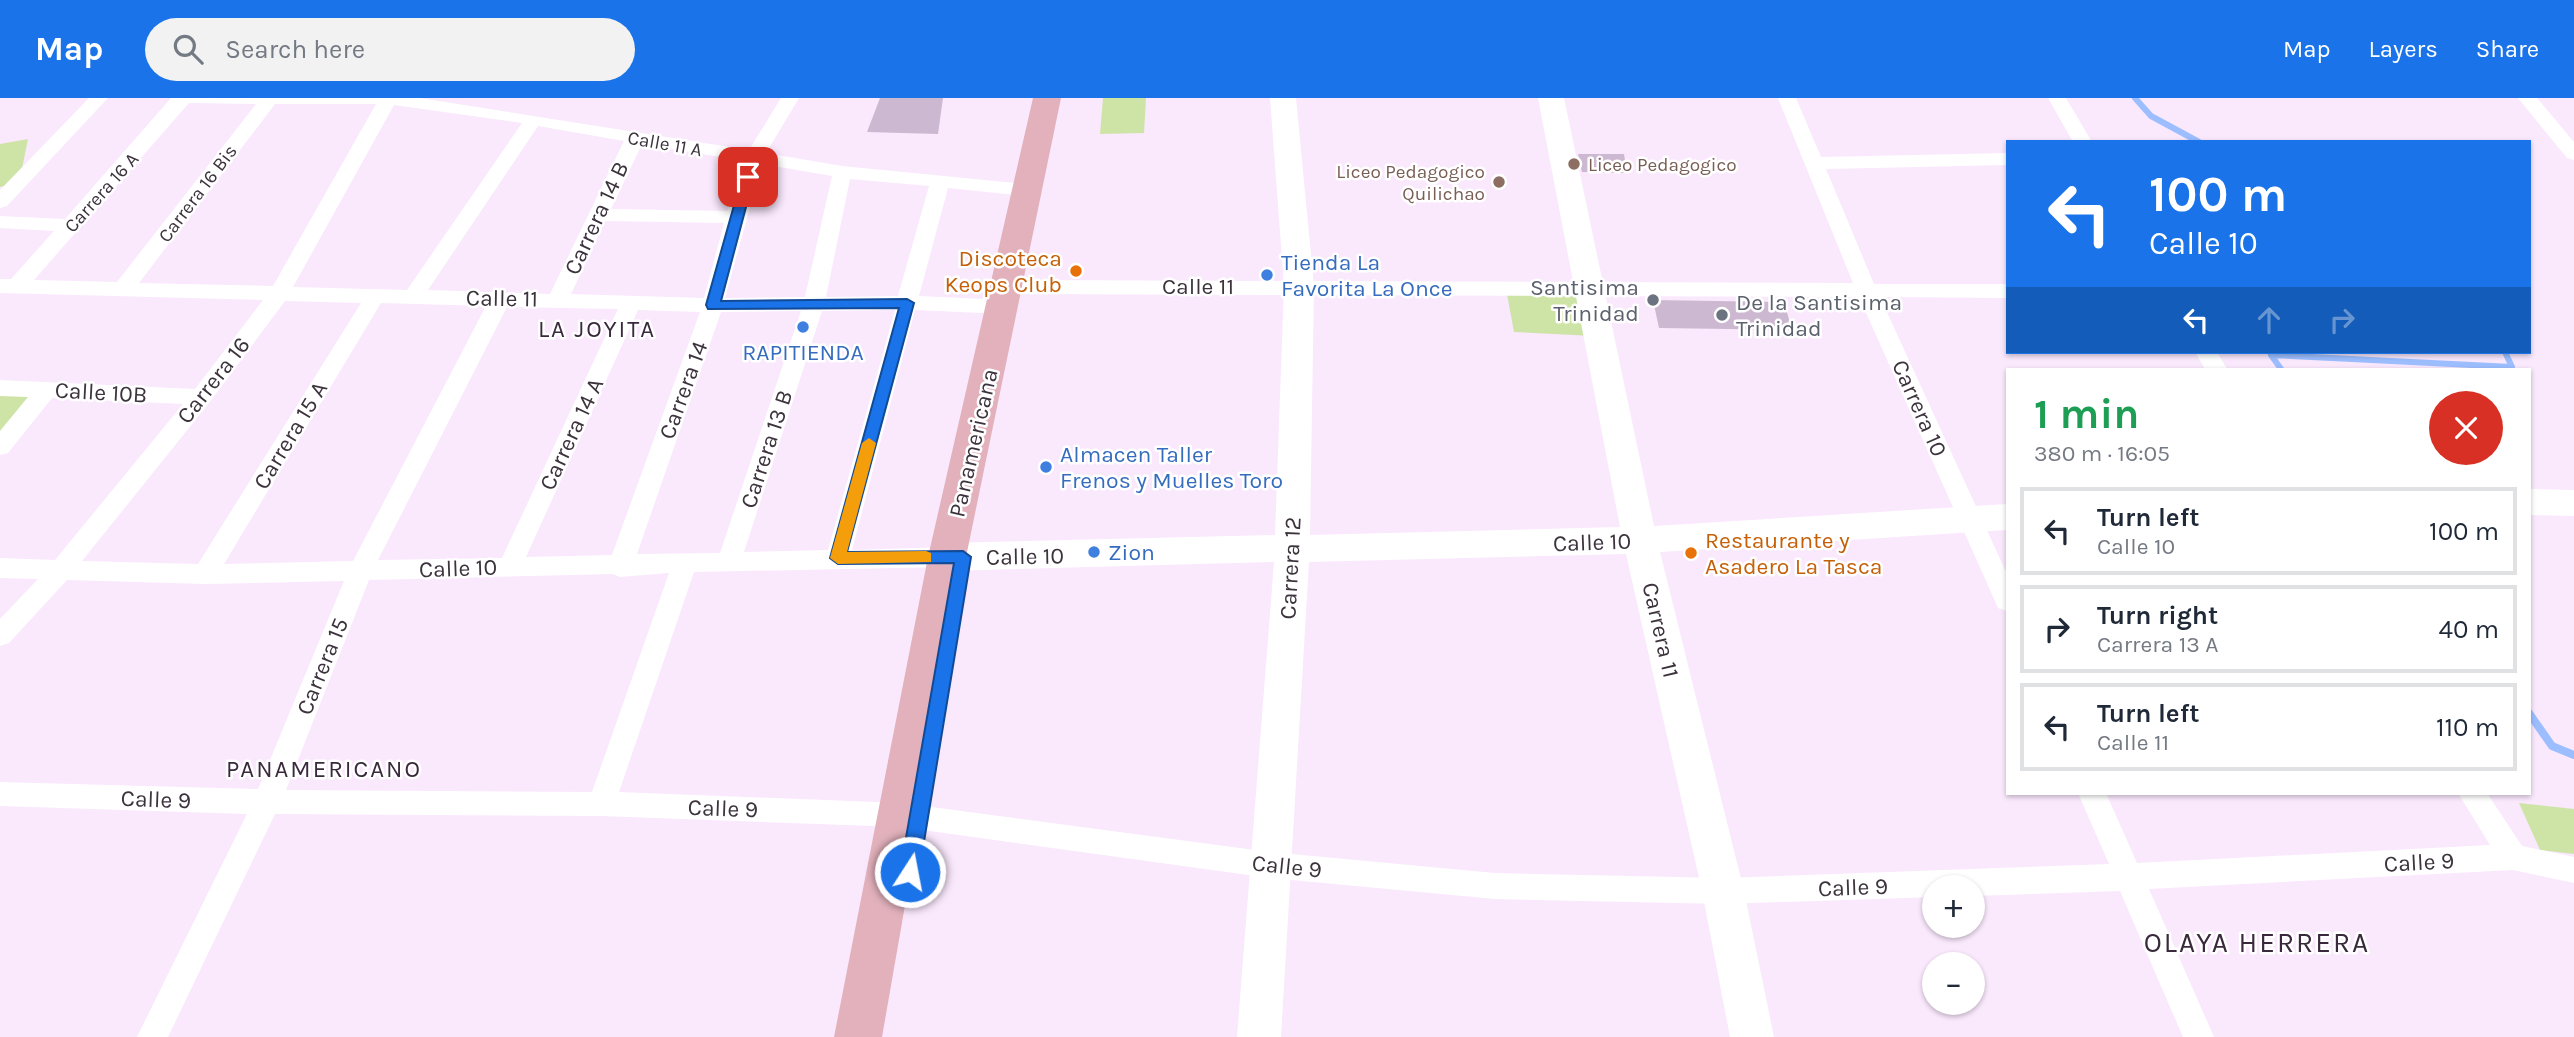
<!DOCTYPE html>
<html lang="en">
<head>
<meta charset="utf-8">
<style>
  :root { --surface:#fff; --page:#f2f2f3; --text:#1f2937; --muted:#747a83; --line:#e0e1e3; --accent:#1a73e8 }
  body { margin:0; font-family:Karla,sans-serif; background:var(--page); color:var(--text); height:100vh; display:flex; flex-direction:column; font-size:26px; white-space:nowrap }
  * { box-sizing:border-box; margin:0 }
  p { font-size:23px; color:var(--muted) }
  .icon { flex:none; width:38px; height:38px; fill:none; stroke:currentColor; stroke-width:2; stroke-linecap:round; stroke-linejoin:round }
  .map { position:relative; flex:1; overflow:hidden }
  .side { position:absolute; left:2006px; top:270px; width:525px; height:427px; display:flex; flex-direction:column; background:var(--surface); border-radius:0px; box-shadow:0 2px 5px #0004 }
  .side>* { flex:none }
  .guide { position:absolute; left:2006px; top:42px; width:525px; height:214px; border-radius:0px; box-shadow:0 2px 5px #0004; background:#1a73e8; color:#fff; overflow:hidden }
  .buttons { position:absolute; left:1922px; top:777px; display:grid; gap:14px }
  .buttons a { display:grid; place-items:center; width:63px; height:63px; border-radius:50%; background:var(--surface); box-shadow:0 2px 5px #0004; font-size:35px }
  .pin { position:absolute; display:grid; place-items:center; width:60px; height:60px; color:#fff; margin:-30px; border-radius:14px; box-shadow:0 4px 10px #0006 }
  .me { position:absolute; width:77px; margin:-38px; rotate:11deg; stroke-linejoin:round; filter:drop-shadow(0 0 5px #0008) }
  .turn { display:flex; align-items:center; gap:24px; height:147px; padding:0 28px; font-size:32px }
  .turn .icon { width:91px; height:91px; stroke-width:2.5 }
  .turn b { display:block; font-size:49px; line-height:60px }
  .lanes { display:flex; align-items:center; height:66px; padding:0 28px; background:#0003; justify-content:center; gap:35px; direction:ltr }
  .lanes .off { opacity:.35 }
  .round { display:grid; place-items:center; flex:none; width:74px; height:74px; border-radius:37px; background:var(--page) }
  .head { display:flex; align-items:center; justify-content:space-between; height:119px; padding:0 28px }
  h1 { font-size:42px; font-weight:700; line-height:52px; color:#1e9e55 }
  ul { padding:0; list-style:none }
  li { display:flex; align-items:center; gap:21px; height:88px; margin:0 14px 10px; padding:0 14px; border:4px solid var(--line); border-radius:0px }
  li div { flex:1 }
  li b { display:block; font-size:26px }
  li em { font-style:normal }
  header { display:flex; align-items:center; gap:42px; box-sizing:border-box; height:98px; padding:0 35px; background:var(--accent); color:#fff }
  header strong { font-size:33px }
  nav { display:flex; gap:38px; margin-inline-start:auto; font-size:24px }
  .search { width:490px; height:63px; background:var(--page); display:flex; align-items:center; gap:18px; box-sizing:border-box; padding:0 24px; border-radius:38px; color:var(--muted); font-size:26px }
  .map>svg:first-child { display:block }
  .green { fill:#cee4a6 }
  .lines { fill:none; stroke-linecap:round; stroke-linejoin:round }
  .stream-far1 { stroke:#9cbeff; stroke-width:6 }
  .stream { stroke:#9cbeff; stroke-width:8 }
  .building { fill:#cdb8d1 }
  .street { fill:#fff; fill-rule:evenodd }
  .secondary { fill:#fff; fill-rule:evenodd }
  .primary { fill:#e2b1bc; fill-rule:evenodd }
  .route { fill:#1a73e8; stroke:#114b97; stroke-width:2 }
  .slow { fill:#f59e0b }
  .education-dot { fill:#8d6e63; stroke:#fff; stroke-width:2.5 }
  .food-dot { fill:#e8710a; stroke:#fff; stroke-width:2.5 }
  .shop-dot { fill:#3f7fe0; stroke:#fff; stroke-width:2.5 }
  .worship-dot { fill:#6b7280; stroke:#fff; stroke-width:2.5 }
  .labels { text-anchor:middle; stroke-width:5; stroke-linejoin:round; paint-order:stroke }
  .far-street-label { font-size:19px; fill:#3c333d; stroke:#fff }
  .far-education-label { font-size:19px; fill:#785e54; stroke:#fff; text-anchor:start }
  .street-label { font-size:23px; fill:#3c333d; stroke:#fff }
  .food-label { font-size:23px; fill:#c56008; stroke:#fff; text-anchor:end }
  .shop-label { font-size:23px; fill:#366cbe; stroke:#fff; text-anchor:start }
  .worship-label { font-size:23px; fill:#5b616d; stroke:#fff; text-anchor:end }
  .neighbourhood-label { font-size:24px; letter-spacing:2px; fill:#3a293d; stroke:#fff }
  .near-neighbourhood-label { font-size:28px; letter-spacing:2px; fill:#3a293d; stroke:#fff }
</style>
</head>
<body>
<header>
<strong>Map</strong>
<div class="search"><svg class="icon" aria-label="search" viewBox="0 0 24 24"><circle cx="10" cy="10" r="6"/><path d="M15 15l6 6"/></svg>Search here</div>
<nav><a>Map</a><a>Layers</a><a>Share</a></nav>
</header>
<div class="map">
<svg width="2574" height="939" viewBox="0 0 2574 939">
  <rect width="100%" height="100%" fill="#fae8fd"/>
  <g class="green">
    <polygon points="1103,0 1146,0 1144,35 1100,36"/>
    <polygon points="28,41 19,85 0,89 0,46"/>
    <polygon points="1507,196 1587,196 1593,238 1514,234"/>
    <polygon points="0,296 34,298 0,340"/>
    <polygon points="2519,705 2574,711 2574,756 2540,752"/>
  </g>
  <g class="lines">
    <g class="stream-far1">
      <polyline points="2135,0 2151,18 2199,44"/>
      <polyline points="2281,271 2271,257 2512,269 2505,254"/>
    </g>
    <polyline class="stream" points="2529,615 2552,648 2574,657"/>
  </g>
  <g class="building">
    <polygon points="880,0 943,0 938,36 867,34"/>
    <polygon points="1578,56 1624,56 1627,75 1582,74"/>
    <polygon points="1653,202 1784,204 1792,232 1659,230"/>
  </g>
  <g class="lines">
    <g class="street">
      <polygon points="89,0 108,0 7,108 0,110 0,92"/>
      <path d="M171 0H420L749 52 781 0H799L766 55 842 68 1025 86 1035 92 1025 98 948 90 919 198 1004 202 1014 209 1004 216 915 212 852 452 947 449 956 452 959 459 956 466 947 469 694 474 619 694 901 705 1270 754 1495 775 1723 780 2109 766 2078 695H2106L2137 765 2490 747 2458 695H2487L2522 748 2574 759V785L2513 772 2149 791 2214 939H2183L2120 793 1972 798V789H1934V799L1723 806 1495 801 1270 780 901 729 601 718 275 716 168 939H137L247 716 0 708V684L258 691 344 483 205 486 67 482 9 545 0 548V521L38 481 0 480V460L55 462 183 306 52 300 8 355 0 357V333L28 299 0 298V282L195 291 263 202 0 195V181H11L54 133 0 130V118L65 121ZM189 5 256 6 117 184 34 182ZM275 6H376L273 188 139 185ZM394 7 522 25 407 192 293 189ZM538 28 624 43 550 196 428 192ZM642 46 744 63 727 113 611 111ZM762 66 832 78 805 199 725 200ZM850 81 929 88 898 198 826 199ZM605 123 724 125 704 200 571 196ZM285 203 361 205 198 466 82 463 209 305ZM381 205 486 208 353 463 224 466ZM507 209 618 211 502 460 378 462ZM638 212 700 214 612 457 526 459ZM895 212 828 452 744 454 822 213ZM801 213 720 455 637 456 721 214ZM669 475 592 694 286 692 369 482 613 476 620 479Z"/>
      <polygon points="1778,0 1796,0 1821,59 2007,55 2007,67 1826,71 1874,186 2007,186 2007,200 1880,199 2007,476 2007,513 1998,510 1995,503 1859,199 1020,196 1010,189 1020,182 1853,185"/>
      <polygon points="2048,0 2066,0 2092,44 2073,44"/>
      <polygon points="2518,0 2537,0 2574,44 2574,62 2567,60"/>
      <polygon points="2195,254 2217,254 2227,271 2205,271"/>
    </g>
    <g class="secondary">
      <polygon points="1270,0 1296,0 1314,188 1310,437 1620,429 1538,0 1564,0 1654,428 2007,406 2007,432 1660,454 1744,793 1774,939 1730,939 1702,793 1626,456 1309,464 1281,939 1237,939 1274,464 947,473 935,469 930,459 935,449 947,445 1275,437 1284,188"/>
      <polygon points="2529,391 2574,392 2574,418 2529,417"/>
    </g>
    <polygon class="primary" points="1033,0 1061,0 966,459 882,939 834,939 928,459"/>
  </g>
  <polygon class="route" points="748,76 754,79 721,203 907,201 914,205 847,454 963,453 971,459 919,774 916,780 910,783 903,780 900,774 954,465 838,466 830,460 899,210 708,211 706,207 742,79"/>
  <polygon class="slow" points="869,340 876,345 847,454 926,453 931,455 931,464 838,466 830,460 862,345"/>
  <g class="education-dot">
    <circle cx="1574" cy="66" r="7"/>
    <circle cx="1499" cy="84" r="7"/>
  </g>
  <g class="food-dot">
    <circle cx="1076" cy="173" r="7"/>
    <circle cx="1691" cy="455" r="7"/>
  </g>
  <g class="shop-dot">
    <circle cx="1267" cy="177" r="7"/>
    <circle cx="803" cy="229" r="7"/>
    <circle cx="1046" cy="369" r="7"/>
    <circle cx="1094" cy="454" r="7"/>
  </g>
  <g class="worship-dot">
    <circle cx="1653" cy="202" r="7"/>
    <circle cx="1722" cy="217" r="7"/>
  </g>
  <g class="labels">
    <g class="far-street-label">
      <text transform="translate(665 45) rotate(10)" y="7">Calle 11 A</text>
      <text transform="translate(101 94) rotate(-48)" y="7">Carrera 16 A</text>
      <text transform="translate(197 95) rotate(-53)" y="7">Carrera 16 Bis</text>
    </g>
    <g class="far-education-label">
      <text x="1588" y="73">Liceo Pedagogico</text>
      <text x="1485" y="80" text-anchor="end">Liceo Pedagogico<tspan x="1485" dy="22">Quilichao</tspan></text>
    </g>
    <g class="street-label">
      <text transform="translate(596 120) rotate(-65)" y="8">Carrera 14 B</text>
      <text x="1198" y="196">Calle 11</text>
      <text transform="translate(502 200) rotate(1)" y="8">Calle 11</text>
      <text transform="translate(213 282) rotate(-52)" y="8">Carrera 16</text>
      <text transform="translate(683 292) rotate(-70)" y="8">Carrera 14</text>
      <text transform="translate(101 294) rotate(3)" y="8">Calle 10B</text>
      <text transform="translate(1920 310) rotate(66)" y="8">Carrera 10</text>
      <text transform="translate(571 336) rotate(-65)" y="8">Carrera 14 A</text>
      <text transform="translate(290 337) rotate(-59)" y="8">Carrera 15 A</text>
      <text transform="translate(973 345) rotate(-77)" y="8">Panamericana</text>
      <text transform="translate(766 351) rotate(-72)" y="8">Carrera 13 B</text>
      <text transform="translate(1592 444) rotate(-2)" y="8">Calle 10</text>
      <text transform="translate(1025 458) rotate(-1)" y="8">Calle 10</text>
      <text transform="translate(458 470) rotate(-2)" y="8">Calle 10</text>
      <text transform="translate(1290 470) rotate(-87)" y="8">Carrera 12</text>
      <text transform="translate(1661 532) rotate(77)" y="8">Carrera 11</text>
      <text transform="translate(322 568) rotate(-68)" y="8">Carrera 15</text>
      <text transform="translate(156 701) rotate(2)" y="8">Calle 9</text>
      <text transform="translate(723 710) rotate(2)" y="8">Calle 9</text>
      <text transform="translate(2419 764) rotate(-3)" y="8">Calle 9</text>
      <text transform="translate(1287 768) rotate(6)" y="8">Calle 9</text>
      <text transform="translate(1853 789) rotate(-2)" y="8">Calle 9</text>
    </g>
    <g class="food-label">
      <text x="1062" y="168">Discoteca<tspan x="1062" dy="26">Keops Club</tspan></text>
      <text x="1705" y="450" text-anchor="start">Restaurante y<tspan x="1705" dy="26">Asadero La Tasca</tspan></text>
    </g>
    <g class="shop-label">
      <text x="1281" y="172">Tienda La<tspan x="1281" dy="26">Favorita La Once</tspan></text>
      <text x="803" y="262" text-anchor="middle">RAPITIENDA</text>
      <text x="1060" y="364">Almacen Taller<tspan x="1060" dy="26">Frenos y Muelles Toro</tspan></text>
      <text x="1108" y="462">Zion</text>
    </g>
    <g class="worship-label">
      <text x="1639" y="197">Santisima<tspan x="1639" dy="26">Trinidad</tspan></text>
      <text x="1736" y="212" text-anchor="start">De la Santisima<tspan x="1736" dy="26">Trinidad</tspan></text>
    </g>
    <g class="neighbourhood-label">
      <text x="597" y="239">LA JOYITA</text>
      <text x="324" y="679">PANAMERICANO</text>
    </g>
    <g class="near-neighbourhood-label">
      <text x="2257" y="854">OLAYA HERRERA</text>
    </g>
  </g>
</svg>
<div class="buttons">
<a>+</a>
<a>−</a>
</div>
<div class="pin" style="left:748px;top:79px;background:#d93025"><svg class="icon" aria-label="arrive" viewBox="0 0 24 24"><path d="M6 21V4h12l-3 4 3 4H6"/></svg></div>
<svg class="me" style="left:910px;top:774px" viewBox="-20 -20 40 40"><circle r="17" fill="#1a73e8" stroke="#fff" stroke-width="3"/><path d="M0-11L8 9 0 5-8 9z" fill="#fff"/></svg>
<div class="guide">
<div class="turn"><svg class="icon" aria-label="left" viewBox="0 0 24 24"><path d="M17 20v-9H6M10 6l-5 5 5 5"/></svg><div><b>100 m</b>Calle 10</div></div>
<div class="lanes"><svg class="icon" aria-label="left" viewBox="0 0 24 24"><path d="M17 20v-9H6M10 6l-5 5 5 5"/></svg><svg class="icon off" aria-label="ahead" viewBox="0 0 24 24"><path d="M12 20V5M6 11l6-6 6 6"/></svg><svg class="icon off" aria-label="right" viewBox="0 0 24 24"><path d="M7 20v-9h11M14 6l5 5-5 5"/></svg></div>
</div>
<section class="side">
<div class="head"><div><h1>1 min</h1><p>380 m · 16:05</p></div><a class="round" style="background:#d93025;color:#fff"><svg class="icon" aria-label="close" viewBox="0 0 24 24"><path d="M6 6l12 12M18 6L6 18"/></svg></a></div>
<ul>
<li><svg class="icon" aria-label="left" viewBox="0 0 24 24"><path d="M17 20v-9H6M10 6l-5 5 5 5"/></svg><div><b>Turn left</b><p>Calle 10</p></div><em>100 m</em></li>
<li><svg class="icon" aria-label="right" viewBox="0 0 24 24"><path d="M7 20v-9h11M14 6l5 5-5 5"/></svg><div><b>Turn right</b><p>Carrera 13 A</p></div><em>40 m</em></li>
<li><svg class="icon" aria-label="left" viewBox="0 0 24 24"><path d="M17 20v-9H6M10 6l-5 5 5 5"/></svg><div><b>Turn left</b><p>Calle 11</p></div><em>110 m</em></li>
</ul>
</section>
</div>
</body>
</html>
